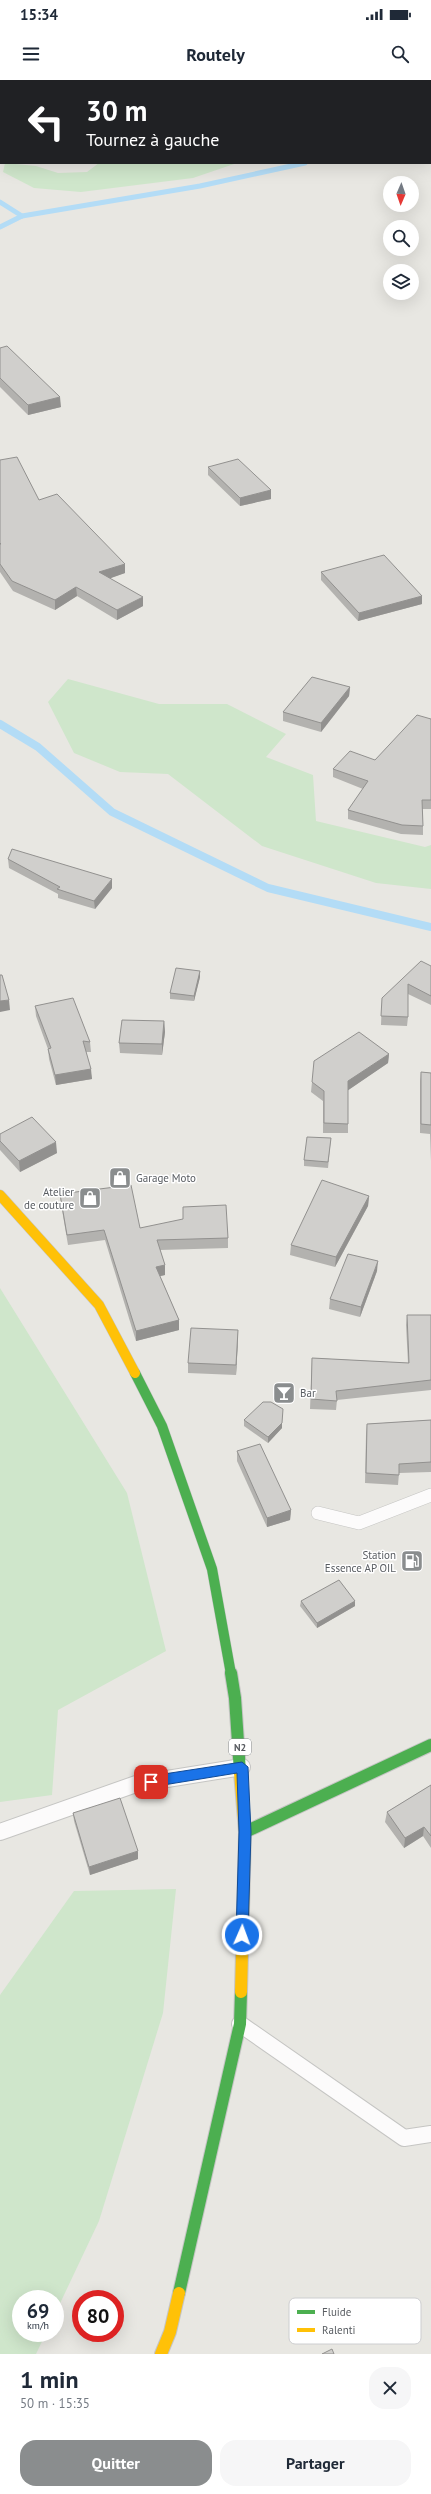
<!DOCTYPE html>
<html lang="fr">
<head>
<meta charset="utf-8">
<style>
  :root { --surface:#fff; --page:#f6f6f7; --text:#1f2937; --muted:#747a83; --accent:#8a8d8e }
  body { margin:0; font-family:"PT Sans",sans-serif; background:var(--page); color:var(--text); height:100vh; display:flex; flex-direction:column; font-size:15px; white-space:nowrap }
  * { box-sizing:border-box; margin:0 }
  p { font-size:13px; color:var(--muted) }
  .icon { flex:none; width:22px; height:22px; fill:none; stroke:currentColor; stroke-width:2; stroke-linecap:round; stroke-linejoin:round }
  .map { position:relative; height:2274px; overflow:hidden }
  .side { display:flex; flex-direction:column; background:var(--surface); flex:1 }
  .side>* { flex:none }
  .top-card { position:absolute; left:0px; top:0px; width:431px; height:84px; box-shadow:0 4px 16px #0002; background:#202124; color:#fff; overflow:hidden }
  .needle { width:26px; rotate:182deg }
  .fabs { position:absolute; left:383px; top:96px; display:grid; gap:8px }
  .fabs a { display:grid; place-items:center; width:36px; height:36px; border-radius:50%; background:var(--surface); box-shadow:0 4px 16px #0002; font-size:20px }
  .speed { position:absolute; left:12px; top:2210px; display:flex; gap:8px; font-size:20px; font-weight:700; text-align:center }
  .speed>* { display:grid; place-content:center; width:52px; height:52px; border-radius:50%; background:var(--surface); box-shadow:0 4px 16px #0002; line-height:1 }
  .speed small { font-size:10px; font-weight:400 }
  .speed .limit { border:6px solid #d22; background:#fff; color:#111 }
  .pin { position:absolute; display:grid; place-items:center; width:34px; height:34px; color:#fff; margin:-17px; border-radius:8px; box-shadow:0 2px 6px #0006 }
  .me { position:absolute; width:44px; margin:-22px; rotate:2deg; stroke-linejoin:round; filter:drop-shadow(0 0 3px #0008) }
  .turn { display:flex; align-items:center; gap:14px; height:84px; padding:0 20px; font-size:18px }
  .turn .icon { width:52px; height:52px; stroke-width:2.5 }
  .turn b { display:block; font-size:28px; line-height:34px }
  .round { display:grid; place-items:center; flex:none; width:42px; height:42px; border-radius:16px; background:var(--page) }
  .overview { display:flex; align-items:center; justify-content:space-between; height:68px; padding:0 20px }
  h1 { font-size:24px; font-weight:700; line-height:30px }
  .button { display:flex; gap:8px; margin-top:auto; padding:8px 20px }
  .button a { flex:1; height:46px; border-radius:16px; background:var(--accent); color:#fff; font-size:16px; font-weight:700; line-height:46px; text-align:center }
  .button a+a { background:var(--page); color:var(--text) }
  .status { display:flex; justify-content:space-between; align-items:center; height:28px; padding:0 20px; background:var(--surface); direction:ltr }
  .status svg { height:11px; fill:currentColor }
  header { display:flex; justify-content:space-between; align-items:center; height:52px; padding:0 20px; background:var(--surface); font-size:18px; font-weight:700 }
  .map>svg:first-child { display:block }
  .green { fill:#cfe6cb }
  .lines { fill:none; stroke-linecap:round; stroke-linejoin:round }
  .stream-far1 { stroke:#b3dcf6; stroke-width:5 }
  .stream { stroke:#b3dcf6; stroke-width:8 }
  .lane-far1-casing { stroke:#c5c5c3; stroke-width:14 }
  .lane-casing { stroke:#c5c5c3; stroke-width:18 }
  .fast-far1-casing { stroke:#c5c5c4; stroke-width:11 }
  .fast-casing { stroke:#c5c5c4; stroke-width:14 }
  .slow-far1-casing { stroke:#c5c5c4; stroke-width:11 }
  .slow-casing { stroke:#c5c5c4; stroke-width:14 }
  .lane-far1 { stroke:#fcfbfb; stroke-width:13 }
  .lane { stroke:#fcfbfb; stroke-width:16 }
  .fast-far1 { stroke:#4caf50; stroke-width:10 }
  .fast { stroke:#4caf50; stroke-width:12 }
  .slow-far1 { stroke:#ffc107; stroke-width:10 }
  .slow { stroke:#ffc107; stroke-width:12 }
  .wall { fill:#b3b2af }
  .shaded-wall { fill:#92918f }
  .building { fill:#d0cfcc; stroke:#92918f }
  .route { fill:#1a73e8; stroke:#114b97 }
  .labels { text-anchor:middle; stroke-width:3; stroke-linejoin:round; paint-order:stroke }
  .shield { fill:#fff; stroke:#8a8d90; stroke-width:1 }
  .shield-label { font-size:10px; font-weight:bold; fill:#585c61 }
  .poi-label { font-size:11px; fill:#585c61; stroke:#fff; text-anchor:start }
  .key { fill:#fff; stroke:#cdced0; stroke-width:1 }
  .key-label { font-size:11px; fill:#585c61 }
</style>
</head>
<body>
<div class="status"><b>15:34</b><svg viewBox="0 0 49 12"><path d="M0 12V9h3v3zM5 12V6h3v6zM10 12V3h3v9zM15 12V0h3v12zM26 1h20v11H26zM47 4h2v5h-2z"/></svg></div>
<header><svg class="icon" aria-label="menu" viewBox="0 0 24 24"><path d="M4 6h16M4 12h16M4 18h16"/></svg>Routely<svg class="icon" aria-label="search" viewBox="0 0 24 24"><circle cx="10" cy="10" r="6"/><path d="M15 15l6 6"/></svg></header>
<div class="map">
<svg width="431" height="2274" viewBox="0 0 431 2274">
  <rect width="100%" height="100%" fill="#e8e7e2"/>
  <g class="green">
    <polygon points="5,83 36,86 58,93 87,92 99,83 237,83 193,98 81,112 34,108 3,92"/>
    <polygon points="68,599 159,624 227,624 286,654 266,677 313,695 316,741 425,767 431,765 431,809 376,803 262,766 168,694 120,692 74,673 48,622"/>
    <polygon points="0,1208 127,1413 166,1571 58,1630 52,1715 0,1722"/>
    <polygon points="176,1809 163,1933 99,2141 55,2234 55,2219 21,2219 21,2253 46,2253 36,2274 0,2274 0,1915 74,1811"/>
  </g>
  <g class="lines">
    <g class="stream-far1">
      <polyline points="0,122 22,136"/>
      <polyline points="0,147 22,136 200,106 305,83"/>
    </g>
    <polyline class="stream" points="0,644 38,667 112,732 268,808 431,847"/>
    <g class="lane-far1-casing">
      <polyline id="lane-far1" points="318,1433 359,1443 431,1415"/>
    </g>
    <g class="lane-casing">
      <g id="lane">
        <polyline points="0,1752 136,1704 242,1687"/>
        <polyline points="240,1944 404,2058 431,2054"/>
      </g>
    </g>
    <g class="fast-far1-casing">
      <polyline id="fast-far1" points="135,1293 162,1346 212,1489 231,1594"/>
    </g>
    <g class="fast-casing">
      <g id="fast">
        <polyline points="231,1593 235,1618 240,1692"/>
        <polyline points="245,1752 431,1665"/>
        <polyline points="179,2213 240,1944 241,1912"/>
      </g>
    </g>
    <g class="slow-far1-casing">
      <polyline id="slow-far1" points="0,1115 99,1225 135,1293"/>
    </g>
    <g class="slow-casing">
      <g id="slow">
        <polyline points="240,1692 245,1752 241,1912"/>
        <polyline points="161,2274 170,2252 179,2213"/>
      </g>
    </g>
    <use href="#lane-far1" class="lane-far1"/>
    <use href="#lane" class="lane"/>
    <use href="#fast-far1" class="fast-far1"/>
    <use href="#fast" class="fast"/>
    <use href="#slow-far1" class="slow-far1"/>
    <use href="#slow" class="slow"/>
  </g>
  <g class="wall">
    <polygon points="0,268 61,327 28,335 0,307"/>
    <polygon points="0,380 39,420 125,484 125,493 110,498 143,526 117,540 77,516 55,530 13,511 0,492"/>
    <polygon points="208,387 271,410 271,419 240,426 208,395"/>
    <polygon points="321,492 422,516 422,524 358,541 321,500"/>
    <polygon points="350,607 349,616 321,652 283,641 283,632"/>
    <polygon points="431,639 431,729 422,729 423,746 423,755 401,754 348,739 348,730 363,709 333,697 333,689 375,680"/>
    <polygon points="8,779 112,808 95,829 58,818 58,814 9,788"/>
    <polygon points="431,886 431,925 408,914 408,937 407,946 381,945 382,918"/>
    <polygon points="200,891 200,897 194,921 170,919 170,913"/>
    <polygon points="35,926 90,962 91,972 86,972 92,999 56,1005 49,979 48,969 36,936"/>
    <polygon points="164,941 165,952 162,975 120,973 119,963"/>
    <polygon points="389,974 388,983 348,1010 348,1053 323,1053 323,1021 311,1012 312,1002"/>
    <polygon points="421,992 431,993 431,1081 430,1054 420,1053 420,1001"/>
    <polygon points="0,1054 57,1073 20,1092 0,1070"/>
    <polygon points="331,1058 328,1088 304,1086 304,1080"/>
    <polygon points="60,1114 140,1148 228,1158 228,1168 160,1170 165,1185 165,1195 160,1196 179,1240 179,1250 136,1261 105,1160 68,1165 61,1124"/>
    <polygon points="369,1116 368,1126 335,1187 290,1175 291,1165"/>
    <polygon points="377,1191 360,1237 329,1229 330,1219"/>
    <polygon points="407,1235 431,1235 431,1310 337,1320 336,1330 310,1329 312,1278 408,1283 406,1245"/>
    <polygon points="238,1250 236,1295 188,1293 188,1283"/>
    <polygon points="244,1340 282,1348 268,1363 244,1346"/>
    <polygon points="431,1340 431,1392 399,1393 398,1405 365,1403 366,1354 367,1344"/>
    <polygon points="237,1371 291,1430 290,1440 267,1447 237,1381"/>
    <polygon points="301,1521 355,1526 317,1548 300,1526"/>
    <polygon points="431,1705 431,1768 423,1756 404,1768 385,1742 387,1732"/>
    <polygon points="73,1733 138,1779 90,1795 74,1741"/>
  </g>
  <g class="shaded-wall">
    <polygon points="60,317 61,327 28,335 28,325"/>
    <polygon points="271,410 271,419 240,426 240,418"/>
    <polygon points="125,484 125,493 100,502 99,492"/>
    <polygon points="76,507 77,516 55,530 55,520"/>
    <polygon points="422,516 422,524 358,541 359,533"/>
    <polygon points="143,517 143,526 117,540 117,530"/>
    <polygon points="350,607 349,616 321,652 321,643"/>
    <polygon points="112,799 112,808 95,829 94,821"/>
    <polygon points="200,891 200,897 194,921 194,916"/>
    <polygon points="9,920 10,930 0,932 0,921"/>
    <polygon points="164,941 165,952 162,975 162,964"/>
    <polygon points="389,974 388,983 347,1011 348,1001"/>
    <polygon points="91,989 92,999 56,1005 55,995"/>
    <polygon points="56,1062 57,1073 20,1092 19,1081"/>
    <polygon points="369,1116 368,1126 335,1187 336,1177"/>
    <polygon points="378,1181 377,1191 360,1237 361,1227"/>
    <polygon points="165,1185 165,1195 156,1197 156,1187"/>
    <polygon points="179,1240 179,1250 136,1261 136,1251"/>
    <polygon points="238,1250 238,1261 236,1295 236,1285"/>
    <polygon points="282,1343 282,1348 268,1363 268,1357"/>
    <polygon points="291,1430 290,1440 267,1447 267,1438"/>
    <polygon points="355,1521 355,1526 317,1548 317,1543"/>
    <polygon points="424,1747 423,1756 404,1768 405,1758"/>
    <polygon points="138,1771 138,1779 90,1795 89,1787"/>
  </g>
  <g class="building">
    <polygon points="7,266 60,317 28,325 0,298 0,268"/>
    <polygon points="17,377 39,420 57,414 125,484 99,492 143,517 117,530 76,507 55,520 12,501 0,484 0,464 1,464 0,463 0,380"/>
    <polygon points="238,379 271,410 240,418 208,387"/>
    <polygon points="384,475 422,516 359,533 321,492"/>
    <polygon points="312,597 350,607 321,643 283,632"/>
    <polygon points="417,635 431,639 431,720 422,720 423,746 402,745 348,730 368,701 333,689 350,671 375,680"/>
    <polygon points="12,769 112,799 94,821 57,809 60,807 8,779"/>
    <polygon points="421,881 431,886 431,916 408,904 408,937 381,936 382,918"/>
    <polygon points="176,888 200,891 194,916 170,913"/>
    <polygon points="0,895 2,895 9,920 0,921"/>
    <polygon points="73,918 90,962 83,961 91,989 55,995 48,969 51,968 35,926"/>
    <polygon points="122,940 164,941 162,964 119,963"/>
    <polygon points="359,952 389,974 348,1001 348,1044 324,1043 324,1011 312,1002 314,981"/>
    <polygon points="421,992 431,993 431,1045 421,1044"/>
    <polygon points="32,1037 56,1062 19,1081 0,1061 0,1054"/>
    <polygon points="307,1057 331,1058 328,1082 304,1080"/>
    <polygon points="322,1100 369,1116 336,1177 291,1165"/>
    <polygon points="131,1105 140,1148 183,1139 183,1127 226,1125 228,1158 157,1160 165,1185 156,1187 179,1240 136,1251 104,1150 67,1155 60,1114"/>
    <polygon points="348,1174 378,1181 361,1227 330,1219"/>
    <polygon points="407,1235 431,1235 431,1300 336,1311 337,1321 311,1319 312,1278 409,1283"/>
    <polygon points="191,1248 238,1250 236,1285 188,1283"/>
    <polygon points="263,1322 271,1322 283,1329 282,1343 268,1357 244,1340"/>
    <polygon points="431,1340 431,1382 399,1384 399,1395 366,1393 367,1344"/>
    <polygon points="260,1364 291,1430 267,1438 237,1371"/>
    <polygon points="339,1500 355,1521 317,1543 301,1521"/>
    <polygon points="431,1705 431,1756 424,1747 405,1758 387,1732"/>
    <polygon points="120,1718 138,1771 89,1787 73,1733"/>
    <polygon points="332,2269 334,2274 322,2274"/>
  </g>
  <polygon class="route" points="242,1682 248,1687 251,1752 248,1855 247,1860 242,1861 238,1860 236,1855 239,1752 237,1693 151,1707 145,1702 151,1696"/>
  <defs>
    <g id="shop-square" transform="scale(1.15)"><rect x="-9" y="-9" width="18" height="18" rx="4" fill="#8a8d8e" stroke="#fff"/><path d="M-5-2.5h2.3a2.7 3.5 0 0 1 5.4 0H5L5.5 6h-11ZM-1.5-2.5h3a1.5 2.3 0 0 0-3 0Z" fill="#fff"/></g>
    <g id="bar-square" transform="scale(1.15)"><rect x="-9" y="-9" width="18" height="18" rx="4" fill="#8a8d8e" stroke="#fff"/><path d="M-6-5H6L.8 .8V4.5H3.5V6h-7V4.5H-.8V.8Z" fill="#fff"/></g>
    <g id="fuel-square" transform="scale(1.15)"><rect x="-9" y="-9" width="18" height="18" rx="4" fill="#8a8d8e" stroke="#fff"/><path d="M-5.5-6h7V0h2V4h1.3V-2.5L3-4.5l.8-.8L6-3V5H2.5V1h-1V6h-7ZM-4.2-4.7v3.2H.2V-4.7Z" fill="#fff"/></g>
  </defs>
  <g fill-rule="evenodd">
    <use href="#shop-square" x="120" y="1098"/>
    <use href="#shop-square" x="90" y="1118"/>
    <use href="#bar-square" x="284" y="1313"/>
    <use href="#fuel-square" x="412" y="1481"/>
  </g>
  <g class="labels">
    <rect class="shield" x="229" y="1659" width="22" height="16" rx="3"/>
    <g class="shield-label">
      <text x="240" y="1671">N2</text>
    </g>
    <g class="poi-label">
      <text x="136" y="1102">Garage Moto</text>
      <text x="74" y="1116" text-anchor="end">Atelier<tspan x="74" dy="13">de couture</tspan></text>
      <text x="300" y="1317">Bar</text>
      <text x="396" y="1479" text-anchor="end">Station<tspan x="396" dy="13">Essence AP OIL</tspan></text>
    </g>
  </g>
  <rect x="289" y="2218" width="132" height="46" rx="6" class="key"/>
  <rect x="297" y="2230" width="18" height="4" fill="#4caf50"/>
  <rect x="297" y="2248" width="18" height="4" fill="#ffc107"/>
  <g class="key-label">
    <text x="322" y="2236">Fluide</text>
    <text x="322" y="2254">Ralenti</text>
  </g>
</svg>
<div class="fabs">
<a><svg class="needle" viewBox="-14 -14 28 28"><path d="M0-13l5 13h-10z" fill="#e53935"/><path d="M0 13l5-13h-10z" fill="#747a83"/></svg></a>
<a><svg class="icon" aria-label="search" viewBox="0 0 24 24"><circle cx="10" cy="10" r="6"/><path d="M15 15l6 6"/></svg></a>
<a><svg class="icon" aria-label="layers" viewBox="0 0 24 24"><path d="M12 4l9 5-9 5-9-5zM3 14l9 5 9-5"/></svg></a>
</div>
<div class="speed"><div>69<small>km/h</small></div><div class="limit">80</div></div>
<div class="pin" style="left:151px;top:1702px;background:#d93025"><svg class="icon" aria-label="arrive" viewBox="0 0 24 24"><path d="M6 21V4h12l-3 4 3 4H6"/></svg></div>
<svg class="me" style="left:242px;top:1855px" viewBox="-20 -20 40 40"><circle r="17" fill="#1a73e8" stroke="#fff" stroke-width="3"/><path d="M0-11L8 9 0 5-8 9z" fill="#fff"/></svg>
<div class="top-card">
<div class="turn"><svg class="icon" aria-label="left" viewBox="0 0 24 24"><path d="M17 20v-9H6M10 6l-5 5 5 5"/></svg><div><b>30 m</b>Tournez à gauche</div></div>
</div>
</div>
<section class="side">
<div class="overview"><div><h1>1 min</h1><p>50 m · 15:35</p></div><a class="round"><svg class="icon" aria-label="close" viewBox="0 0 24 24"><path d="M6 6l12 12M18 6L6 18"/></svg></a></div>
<div class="button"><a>Quitter</a><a>Partager</a></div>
</section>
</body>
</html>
